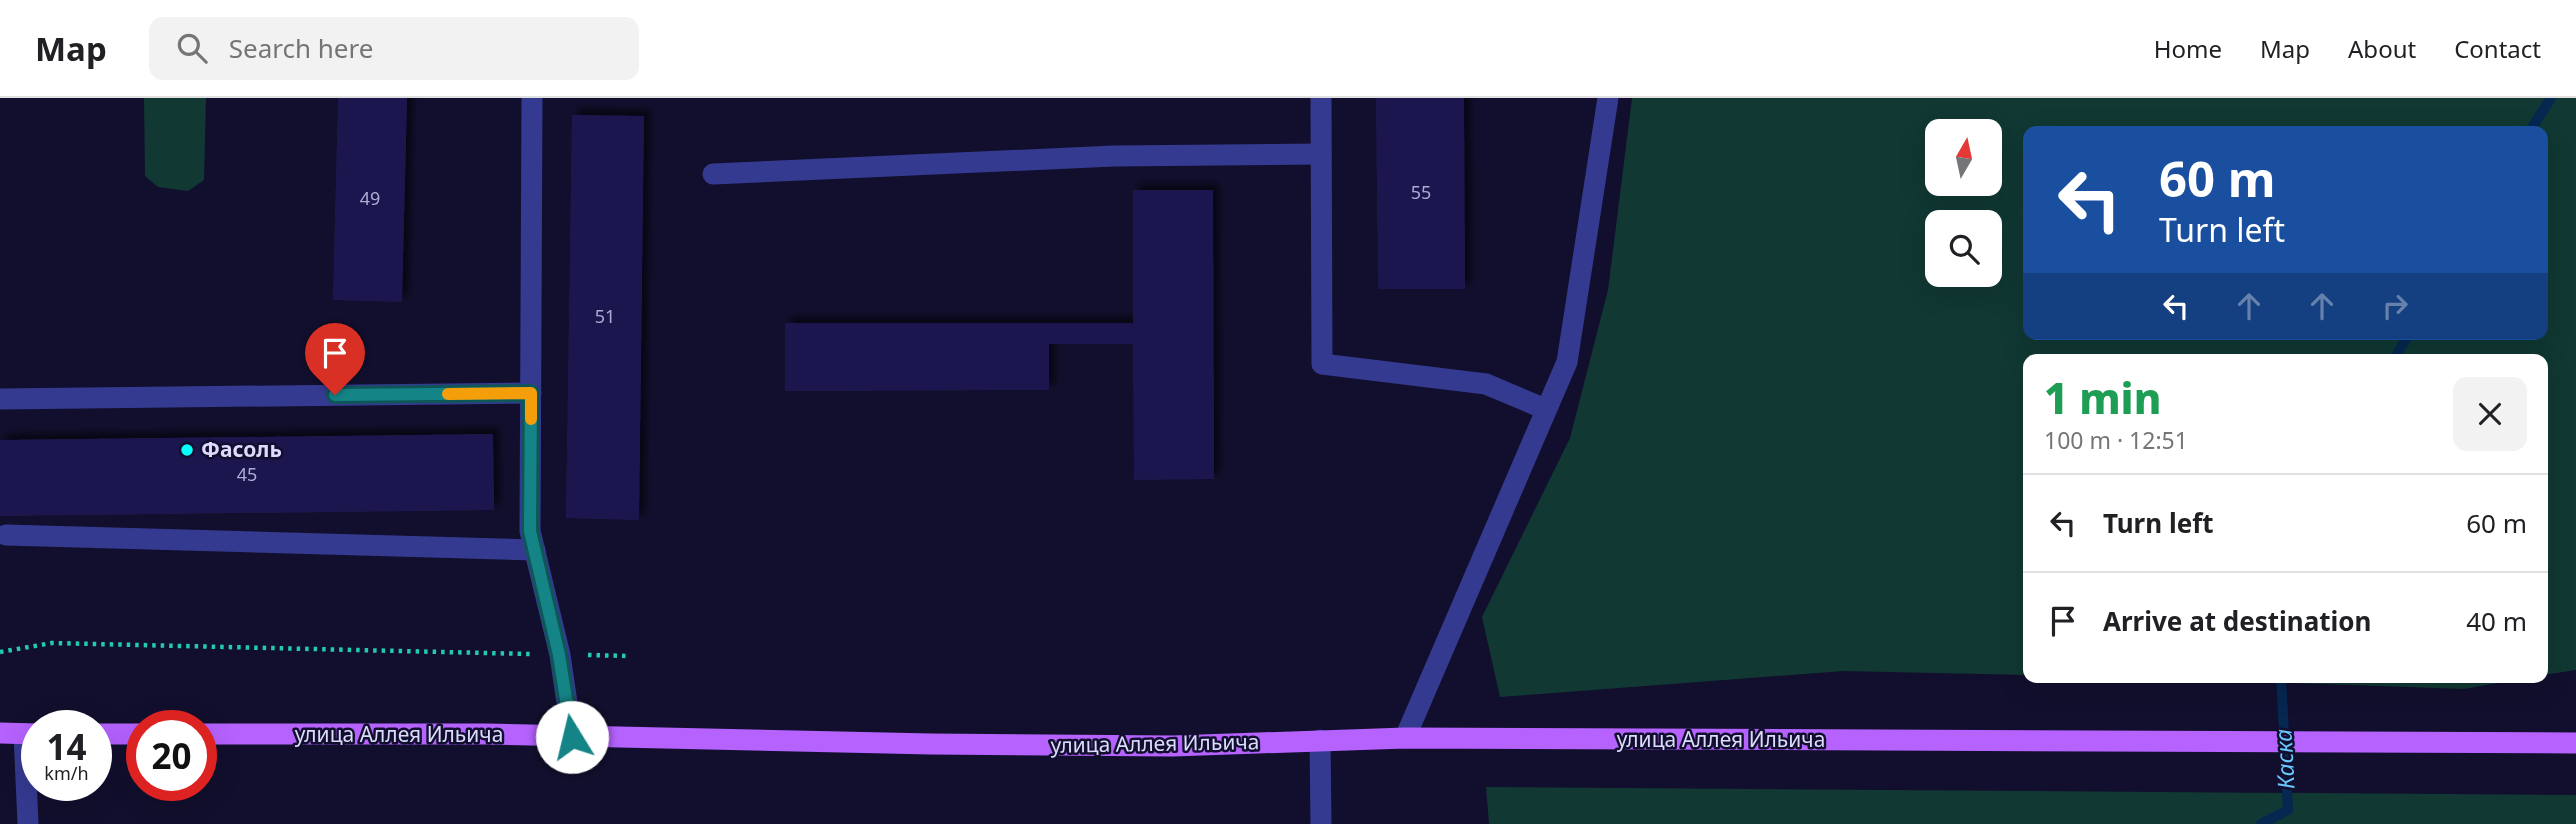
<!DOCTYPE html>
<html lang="en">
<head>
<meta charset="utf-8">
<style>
  :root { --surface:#fff; --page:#f2f2f2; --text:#202124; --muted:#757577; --line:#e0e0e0 }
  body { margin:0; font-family:"Noto Sans",sans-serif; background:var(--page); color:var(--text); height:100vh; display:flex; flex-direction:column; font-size:26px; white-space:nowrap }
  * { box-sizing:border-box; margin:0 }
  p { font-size:23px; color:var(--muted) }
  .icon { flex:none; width:38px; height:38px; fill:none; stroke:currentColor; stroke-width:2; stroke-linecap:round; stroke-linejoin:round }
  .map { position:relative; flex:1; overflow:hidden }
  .sheet { position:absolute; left:2023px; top:256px; width:525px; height:329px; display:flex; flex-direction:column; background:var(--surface); border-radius:14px; box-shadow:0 7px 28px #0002 }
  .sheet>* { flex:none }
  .hud { position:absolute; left:2023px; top:28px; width:525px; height:214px; border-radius:14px; box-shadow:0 7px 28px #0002; background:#1a4fa0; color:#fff; overflow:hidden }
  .needle { width:46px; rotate:9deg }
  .buttons { position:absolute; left:1925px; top:21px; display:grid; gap:14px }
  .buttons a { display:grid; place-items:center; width:77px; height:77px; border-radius:14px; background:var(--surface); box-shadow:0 7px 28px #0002; font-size:35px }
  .speed { position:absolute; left:21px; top:612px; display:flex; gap:14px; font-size:35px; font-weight:700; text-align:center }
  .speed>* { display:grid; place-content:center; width:91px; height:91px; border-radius:50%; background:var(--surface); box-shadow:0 7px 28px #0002; line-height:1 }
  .speed small { font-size:18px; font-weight:400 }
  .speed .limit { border:10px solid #d22; background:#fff; color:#111 }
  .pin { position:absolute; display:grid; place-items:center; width:60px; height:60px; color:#fff; margin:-72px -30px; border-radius:50% 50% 50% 0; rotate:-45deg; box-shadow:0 0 7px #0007 }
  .pin .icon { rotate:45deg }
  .me { position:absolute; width:77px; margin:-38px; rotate:351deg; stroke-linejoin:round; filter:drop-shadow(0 0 5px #0008) }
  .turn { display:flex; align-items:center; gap:24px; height:147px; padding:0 21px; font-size:32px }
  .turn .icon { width:91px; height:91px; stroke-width:2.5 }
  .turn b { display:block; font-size:49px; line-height:60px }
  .lanes { display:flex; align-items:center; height:66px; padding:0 21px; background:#0003; justify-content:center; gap:35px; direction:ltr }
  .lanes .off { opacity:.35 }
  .round { display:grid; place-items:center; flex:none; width:74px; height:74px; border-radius:14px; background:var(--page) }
  .headline { display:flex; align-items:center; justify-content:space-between; height:119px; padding:0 21px }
  h1 { font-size:42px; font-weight:800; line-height:52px; color:#1e9e55 }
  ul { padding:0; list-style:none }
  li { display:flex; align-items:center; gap:21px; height:98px; padding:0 21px; border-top:2px solid var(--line) }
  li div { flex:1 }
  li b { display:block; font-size:26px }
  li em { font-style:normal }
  header { display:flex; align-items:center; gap:42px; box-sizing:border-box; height:98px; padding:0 35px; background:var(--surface); border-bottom:2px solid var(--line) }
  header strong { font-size:33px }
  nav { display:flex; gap:38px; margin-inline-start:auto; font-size:24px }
  .search { width:490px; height:63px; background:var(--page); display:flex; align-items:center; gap:18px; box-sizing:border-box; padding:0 24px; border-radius:14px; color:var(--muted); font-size:26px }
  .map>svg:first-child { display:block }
  .green { fill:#113833; fill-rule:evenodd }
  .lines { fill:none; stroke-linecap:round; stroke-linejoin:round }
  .stream { stroke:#052750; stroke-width:10 }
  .building { fill:#1f1950; filter:url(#shadow) }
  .path { stroke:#24cab0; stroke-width:4.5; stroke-dasharray:3.5 5; stroke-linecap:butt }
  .minor { stroke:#353a91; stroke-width:21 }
  .major { stroke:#b562ff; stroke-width:21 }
  .route-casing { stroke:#0e5658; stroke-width:18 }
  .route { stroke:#158487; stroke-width:12 }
  .slow { stroke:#f59e0b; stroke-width:12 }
  .poi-dot { fill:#07feff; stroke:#110f2d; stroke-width:2.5 }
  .labels { text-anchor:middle; stroke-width:5; stroke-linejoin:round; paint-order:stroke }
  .number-label { font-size:18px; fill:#adaad3 }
  .poi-label { font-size:21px; font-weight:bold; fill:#dcdbff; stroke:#110f2d; text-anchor:start }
  .street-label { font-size:21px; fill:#dcdbff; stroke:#110f2d }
  .water-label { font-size:23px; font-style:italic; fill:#69c8ff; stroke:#110f2d }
</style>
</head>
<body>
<header>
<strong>Map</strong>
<div class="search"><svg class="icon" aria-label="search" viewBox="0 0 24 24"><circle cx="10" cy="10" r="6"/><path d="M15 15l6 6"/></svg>Search here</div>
<nav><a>Home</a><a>Map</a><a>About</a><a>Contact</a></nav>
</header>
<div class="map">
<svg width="2576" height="726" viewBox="0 0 2576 726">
  <defs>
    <filter id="shadow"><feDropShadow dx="6" dy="-6" stdDeviation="3.5" flood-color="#0009"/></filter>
  </defs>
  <rect width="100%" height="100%" fill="#110f2d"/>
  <g class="green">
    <polygon points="144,0 206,0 204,82 188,93 158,89 145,78"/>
    <path d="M1632 0H2576V572L2543 577V261H2028V577L1843 573 1500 599 1482 519 1570 340 1608 192ZM1990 33V86H1937V33ZM2543 33V236H2028V33ZM1990 124V177H1937V124Z"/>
    <polygon points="2128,579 2532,579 2464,591"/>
    <polygon points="1486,689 2576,697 2576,726 1489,726"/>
  </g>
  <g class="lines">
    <g class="stream">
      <polyline points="2530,33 2551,0"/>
      <polyline points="2394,261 2409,236"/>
      <polyline points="2261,726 2288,712 2281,579"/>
    </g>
  </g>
  <g class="building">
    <polygon points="338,0 407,0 402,204 333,202"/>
    <polygon points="1376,0 1464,0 1465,191 1378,191"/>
    <polygon points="572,17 644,18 639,422 566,420"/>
    <polygon points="1133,92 1213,92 1214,381 1134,382 1133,246 1049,246 1049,292 785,293 785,225 1133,225"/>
    <polygon points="493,336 494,412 0,418 0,342"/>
  </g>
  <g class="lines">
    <g class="path">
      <polyline points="0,554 52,545 530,556"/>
      <polyline points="588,557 630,558"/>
    </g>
    <g class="minor">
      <polyline points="532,0 530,433 560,557 572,639"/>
      <polyline points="1321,0 1322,266 1486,286 1545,311"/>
      <polyline points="713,76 1114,58 1321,56"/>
      <polyline points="0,301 531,295"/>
      <polyline points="6,437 535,452"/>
      <polyline points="24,636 28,726"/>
      <polyline points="1405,640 1567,264 1608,0"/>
      <polyline points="1320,642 1321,726"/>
    </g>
    <g class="major">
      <polyline points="0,635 37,636"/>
      <polyline points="96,636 142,636"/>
      <polyline points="201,636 486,636 931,646 1173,648 1405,640 2576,645"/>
    </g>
  </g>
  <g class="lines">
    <g class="route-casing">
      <polyline id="route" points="335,297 531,295 530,433 559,557 572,639"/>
    </g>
    <use href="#route" class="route"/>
    <polyline class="slow" points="448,296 531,295 531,321"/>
  </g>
  <circle class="poi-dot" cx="187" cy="352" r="7"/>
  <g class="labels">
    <g class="number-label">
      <text x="1421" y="101">55</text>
      <text x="370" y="107">49</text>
      <text x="605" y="225">51</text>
      <text x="247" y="383">45</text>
    </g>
    <g class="poi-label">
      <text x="201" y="359">Фасоль</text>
    </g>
    <g class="street-label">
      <text x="399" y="644">улица Аллея Ильича</text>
      <text x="1721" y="649">улица Аллея Ильича</text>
      <text transform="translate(1155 646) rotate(-1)" y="7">улица Аллея Ильича</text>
    </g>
    <g class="water-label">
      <text transform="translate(2285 661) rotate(-93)" y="8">Каска</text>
    </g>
  </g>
</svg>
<div class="buttons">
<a><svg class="needle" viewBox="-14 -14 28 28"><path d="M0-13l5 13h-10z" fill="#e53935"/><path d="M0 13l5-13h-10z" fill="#757577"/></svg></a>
<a><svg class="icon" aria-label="search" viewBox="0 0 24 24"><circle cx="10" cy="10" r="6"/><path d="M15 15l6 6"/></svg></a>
</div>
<div class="speed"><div>14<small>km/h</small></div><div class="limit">20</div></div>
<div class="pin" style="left:335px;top:297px;background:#d93025"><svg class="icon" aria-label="arrive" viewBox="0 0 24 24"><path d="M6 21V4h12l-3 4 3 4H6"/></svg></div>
<svg class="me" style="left:572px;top:639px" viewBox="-20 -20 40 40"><circle r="19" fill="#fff"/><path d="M0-13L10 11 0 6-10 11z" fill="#158487"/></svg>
<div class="hud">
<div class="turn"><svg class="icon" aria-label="left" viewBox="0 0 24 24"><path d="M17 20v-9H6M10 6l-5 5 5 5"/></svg><div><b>60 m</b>Turn left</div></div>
<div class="lanes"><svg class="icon" aria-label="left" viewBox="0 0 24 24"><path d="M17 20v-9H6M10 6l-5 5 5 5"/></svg><svg class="icon off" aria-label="ahead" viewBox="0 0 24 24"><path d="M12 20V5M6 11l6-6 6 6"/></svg><svg class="icon off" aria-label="ahead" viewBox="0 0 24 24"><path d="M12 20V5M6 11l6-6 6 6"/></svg><svg class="icon off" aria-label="right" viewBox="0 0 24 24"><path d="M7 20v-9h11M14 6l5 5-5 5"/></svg></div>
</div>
<section class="sheet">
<div class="headline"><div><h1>1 min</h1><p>100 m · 12:51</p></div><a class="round"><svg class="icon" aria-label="close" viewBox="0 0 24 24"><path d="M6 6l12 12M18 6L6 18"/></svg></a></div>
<ul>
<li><svg class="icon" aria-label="left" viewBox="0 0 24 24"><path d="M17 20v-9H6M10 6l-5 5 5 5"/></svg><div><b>Turn left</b></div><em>60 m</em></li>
<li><svg class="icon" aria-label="arrive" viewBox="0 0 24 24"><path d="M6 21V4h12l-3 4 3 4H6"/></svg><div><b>Arrive at destination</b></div><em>40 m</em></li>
</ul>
</section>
</div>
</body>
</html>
